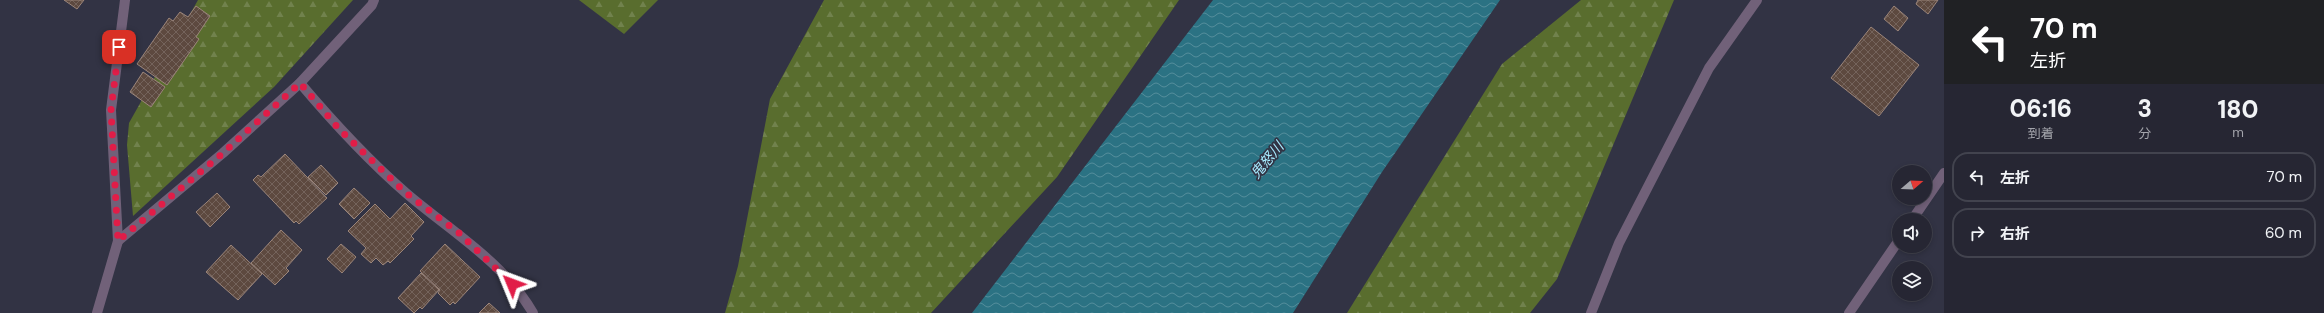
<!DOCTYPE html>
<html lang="ja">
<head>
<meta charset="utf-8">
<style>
  :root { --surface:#262633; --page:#32323f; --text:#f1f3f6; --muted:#a4a5ac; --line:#42434e }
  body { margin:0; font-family:"DM Sans","Noto Sans JP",sans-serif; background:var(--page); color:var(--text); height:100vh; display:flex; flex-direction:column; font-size:15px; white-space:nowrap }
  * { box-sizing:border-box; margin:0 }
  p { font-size:13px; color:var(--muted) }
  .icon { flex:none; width:22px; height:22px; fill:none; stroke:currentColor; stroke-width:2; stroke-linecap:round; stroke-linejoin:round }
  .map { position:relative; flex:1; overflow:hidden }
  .side { display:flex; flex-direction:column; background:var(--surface); width:380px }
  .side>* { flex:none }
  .banner { background:#202124; color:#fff; overflow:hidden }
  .needle { width:26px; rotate:71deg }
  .tools { position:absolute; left:1892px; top:165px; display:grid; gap:8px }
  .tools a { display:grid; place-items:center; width:40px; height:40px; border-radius:50%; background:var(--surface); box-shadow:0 2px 6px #0003,0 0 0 1px var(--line); font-size:20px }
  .pin { position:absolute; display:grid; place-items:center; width:34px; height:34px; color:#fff; margin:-17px; border-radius:8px; box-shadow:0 2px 6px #0006 }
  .me { position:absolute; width:44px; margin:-22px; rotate:314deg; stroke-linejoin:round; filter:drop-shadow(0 0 3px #0008) }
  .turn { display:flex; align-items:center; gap:14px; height:84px; padding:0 20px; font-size:18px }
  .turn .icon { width:52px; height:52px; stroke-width:2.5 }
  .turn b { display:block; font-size:28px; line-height:34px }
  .eta { display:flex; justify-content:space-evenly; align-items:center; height:68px; text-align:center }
  .eta b { font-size:24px; font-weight:800; line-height:28px }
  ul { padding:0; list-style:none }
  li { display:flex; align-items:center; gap:12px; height:50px; margin:0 8px 6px; padding:0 12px; border:2px solid var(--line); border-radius:16px }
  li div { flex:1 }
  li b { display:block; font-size:15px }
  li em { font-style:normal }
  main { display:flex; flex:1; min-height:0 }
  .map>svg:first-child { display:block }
  .forest { fill:url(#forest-firs) }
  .water { fill:url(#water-waves) }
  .building { fill:url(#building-cross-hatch); stroke:#9b857a }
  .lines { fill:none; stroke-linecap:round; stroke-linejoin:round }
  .lane { stroke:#716179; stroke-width:10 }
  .street { stroke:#716179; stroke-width:10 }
  .route { stroke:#e11d48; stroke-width:7; stroke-dasharray:0 12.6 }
  .labels { text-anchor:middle; stroke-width:3.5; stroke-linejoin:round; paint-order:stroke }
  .water-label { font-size:14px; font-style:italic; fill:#a7ecff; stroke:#323344 }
</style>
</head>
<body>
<main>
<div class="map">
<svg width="1944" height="313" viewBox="0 0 1944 313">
  <defs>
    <pattern id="forest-firs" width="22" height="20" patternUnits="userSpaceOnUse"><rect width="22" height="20" fill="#596d2e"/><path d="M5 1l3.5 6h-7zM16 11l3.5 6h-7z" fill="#71824d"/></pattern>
    <pattern id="water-waves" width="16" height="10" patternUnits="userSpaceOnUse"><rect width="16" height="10" fill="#2b7283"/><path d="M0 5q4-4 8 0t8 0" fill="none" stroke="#548d9b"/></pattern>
    <pattern id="building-cross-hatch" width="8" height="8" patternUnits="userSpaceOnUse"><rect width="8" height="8" fill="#5d493f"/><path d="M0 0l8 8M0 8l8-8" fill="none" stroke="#74635b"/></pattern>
  </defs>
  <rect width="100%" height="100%" fill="#323344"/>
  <g class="forest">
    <polygon points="198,0 353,0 274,87 133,216 127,145 129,123"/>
    <polygon points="579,0 658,0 624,34"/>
    <polygon points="824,0 1179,0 1057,177 931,313 725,313 738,266 770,99"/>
    <polygon points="1581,0 1674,0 1557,279 1530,313 1347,313 1502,64"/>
  </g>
  <polygon class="water" points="1213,0 1500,0 1382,172 1293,313 972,313"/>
  <g class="building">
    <polygon points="64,0 84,0 77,9"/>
    <polygon points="1918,0 1938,0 1928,14 1916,4"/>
    <polygon points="196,6 210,16 196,37 199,39 167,85 137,64 169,18 173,21 180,12 188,17"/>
    <polygon points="1894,6 1908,18 1898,31 1884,19"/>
    <polygon points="1871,27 1919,65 1879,116 1831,78"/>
    <polygon points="143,72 165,87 151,107 130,92"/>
    <polygon points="285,154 327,198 299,224 296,221 294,223 253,180 258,175 261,177"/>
    <polygon points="321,165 338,183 326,195 308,177"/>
    <polygon points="354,188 370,203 354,219 339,204"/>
    <polygon points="217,193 230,207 210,227 196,212"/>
    <polygon points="405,203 424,222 411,236 414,239 390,263 388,261 383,265 376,258 371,263 361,254 366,248 348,231 375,204 390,219"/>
    <polygon points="281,230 302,250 286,268 289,271 275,285 251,263"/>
    <polygon points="341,244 356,257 342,273 327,259"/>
    <polygon points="445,244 480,277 455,304 453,302 450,305 438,293 440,290 420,271"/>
    <polygon points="231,245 262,274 238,300 206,272"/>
    <polygon points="421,273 439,290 422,309 420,307 414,313 398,298"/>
    <polygon points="489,303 500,313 479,313"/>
  </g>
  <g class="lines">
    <g class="lane">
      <polyline points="1912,220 1944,173"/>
      <polyline points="1849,313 1899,240"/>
    </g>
    <g class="street">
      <path d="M300 83C333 122 367 159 406 193 449 230 504 262 533 313"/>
      <polyline points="118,241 223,153 300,83 372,5 374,0"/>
      <polyline points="97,313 118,241 111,110 125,0"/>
      <polyline points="1591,313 1619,243 1709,68 1757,0"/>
    </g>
  </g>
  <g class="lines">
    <polyline class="route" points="119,47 111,110 118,241 223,153 300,83 339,129 406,193 459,233 512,284"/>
  </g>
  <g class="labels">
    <g class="water-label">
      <text transform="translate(1267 160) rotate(-50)" y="5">鬼怒川</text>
    </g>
  </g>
</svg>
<div class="tools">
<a><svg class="needle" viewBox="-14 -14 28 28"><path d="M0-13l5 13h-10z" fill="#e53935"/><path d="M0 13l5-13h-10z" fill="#a4a5ac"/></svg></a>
<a><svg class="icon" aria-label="sound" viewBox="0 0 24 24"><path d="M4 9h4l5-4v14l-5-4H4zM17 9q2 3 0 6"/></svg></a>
<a><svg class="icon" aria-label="layers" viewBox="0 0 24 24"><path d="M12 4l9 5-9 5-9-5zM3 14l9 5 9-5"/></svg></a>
</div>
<div class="pin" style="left:119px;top:47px;background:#d93025"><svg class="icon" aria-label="arrive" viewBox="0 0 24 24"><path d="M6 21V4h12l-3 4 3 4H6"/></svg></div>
<svg class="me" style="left:512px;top:284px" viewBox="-20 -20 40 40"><path d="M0-17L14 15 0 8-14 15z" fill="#e11d48" stroke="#fff" stroke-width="4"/></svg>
</div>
<section class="side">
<div class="banner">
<div class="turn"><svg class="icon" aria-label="left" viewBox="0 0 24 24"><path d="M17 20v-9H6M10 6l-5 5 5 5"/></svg><div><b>70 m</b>左折</div></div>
</div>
<div class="eta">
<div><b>06:16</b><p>到着</p></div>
<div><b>3</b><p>分</p></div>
<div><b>180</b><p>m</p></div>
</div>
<ul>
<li><svg class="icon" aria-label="left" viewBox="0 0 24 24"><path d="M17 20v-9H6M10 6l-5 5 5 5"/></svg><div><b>左折</b></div><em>70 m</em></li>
<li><svg class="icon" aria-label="right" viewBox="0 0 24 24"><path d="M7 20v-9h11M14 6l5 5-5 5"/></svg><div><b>右折</b></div><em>60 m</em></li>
</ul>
</section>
</main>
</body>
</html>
